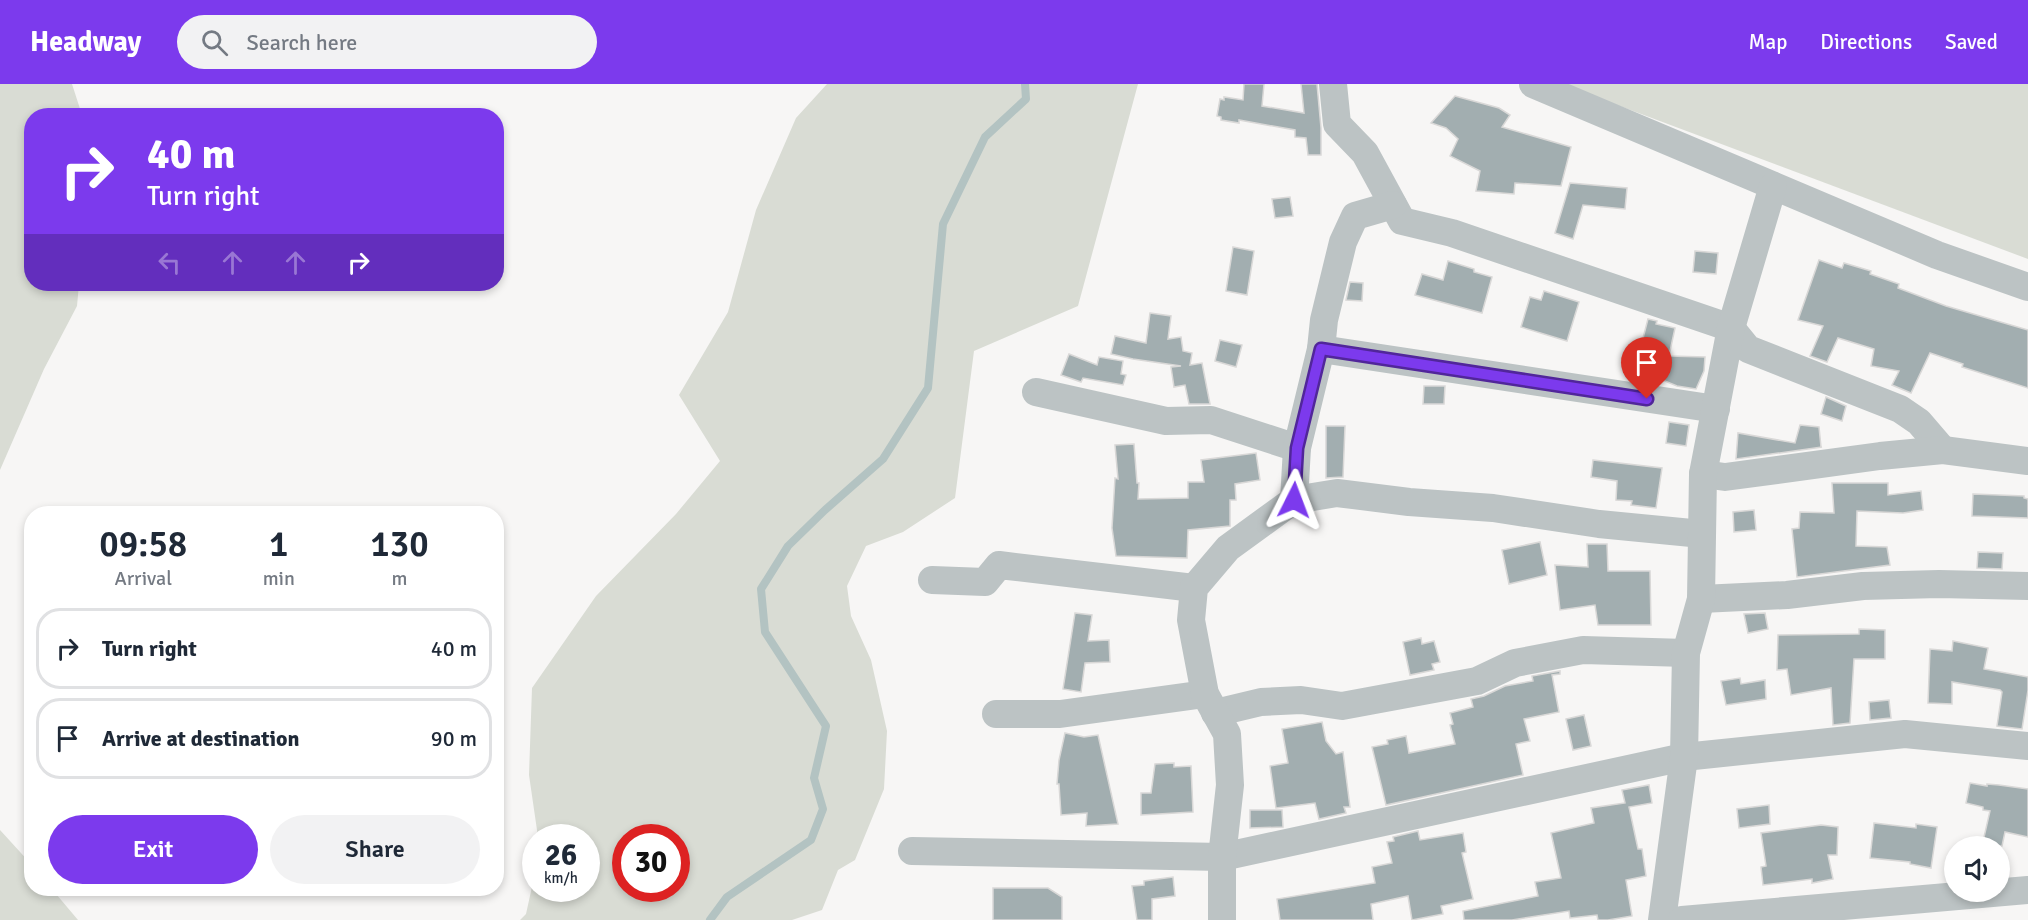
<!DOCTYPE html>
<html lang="en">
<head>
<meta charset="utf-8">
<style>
  :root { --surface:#fff; --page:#f2f2f3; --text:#1f2937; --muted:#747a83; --line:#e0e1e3; --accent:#7c3aed }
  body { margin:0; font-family:Signika,sans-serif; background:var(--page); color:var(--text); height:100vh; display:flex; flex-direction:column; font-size:22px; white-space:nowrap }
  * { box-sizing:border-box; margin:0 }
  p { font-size:20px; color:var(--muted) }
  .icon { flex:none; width:33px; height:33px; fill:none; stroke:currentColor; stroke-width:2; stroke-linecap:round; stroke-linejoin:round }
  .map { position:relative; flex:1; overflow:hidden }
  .drawer { position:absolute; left:24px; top:422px; width:480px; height:390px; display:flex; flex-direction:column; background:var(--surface); border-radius:24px; box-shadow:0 3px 9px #0003 }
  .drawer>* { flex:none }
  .banner { position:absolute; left:24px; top:24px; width:480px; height:183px; border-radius:24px; box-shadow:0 3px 9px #0003; background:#7c3aed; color:#fff; overflow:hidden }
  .tools { position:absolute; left:1944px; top:752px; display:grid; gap:12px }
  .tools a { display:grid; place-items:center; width:66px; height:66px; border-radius:50%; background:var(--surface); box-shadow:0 3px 9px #0003; font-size:30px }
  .speed { position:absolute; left:522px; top:740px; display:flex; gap:12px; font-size:30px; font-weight:700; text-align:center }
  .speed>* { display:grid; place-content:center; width:78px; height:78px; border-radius:50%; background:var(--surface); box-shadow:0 3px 9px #0003; line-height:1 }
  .speed small { font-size:15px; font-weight:400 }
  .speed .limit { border:9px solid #d22; background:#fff; color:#111 }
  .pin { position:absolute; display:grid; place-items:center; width:51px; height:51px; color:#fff; margin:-62px -26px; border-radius:50% 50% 50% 0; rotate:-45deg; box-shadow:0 0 6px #0007 }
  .pin .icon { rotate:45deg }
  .me { position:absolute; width:66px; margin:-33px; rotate:3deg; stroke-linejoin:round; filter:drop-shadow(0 0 4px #0008) }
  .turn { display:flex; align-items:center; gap:21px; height:126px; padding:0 24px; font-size:27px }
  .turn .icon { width:78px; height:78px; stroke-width:2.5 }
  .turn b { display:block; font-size:42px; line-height:51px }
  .lanes { display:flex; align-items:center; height:57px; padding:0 24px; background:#0003; justify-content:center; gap:30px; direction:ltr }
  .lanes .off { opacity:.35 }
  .eta { display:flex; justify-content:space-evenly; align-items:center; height:102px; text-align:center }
  .eta b { font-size:36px; font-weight:600; line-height:42px }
  .cta { display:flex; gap:12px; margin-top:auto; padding:12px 24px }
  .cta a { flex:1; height:69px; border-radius:36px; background:var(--accent); color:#fff; font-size:24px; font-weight:600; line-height:69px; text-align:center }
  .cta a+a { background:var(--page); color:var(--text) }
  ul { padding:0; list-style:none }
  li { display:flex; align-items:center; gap:18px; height:81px; margin:0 12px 9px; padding:0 12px; border:3px solid var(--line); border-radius:24px }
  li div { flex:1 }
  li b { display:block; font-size:22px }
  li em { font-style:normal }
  header { display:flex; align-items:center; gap:36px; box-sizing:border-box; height:84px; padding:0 30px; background:var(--accent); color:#fff }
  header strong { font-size:28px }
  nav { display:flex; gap:33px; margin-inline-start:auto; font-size:21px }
  .search { width:420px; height:54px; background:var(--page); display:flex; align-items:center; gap:15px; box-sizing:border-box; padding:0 21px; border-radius:33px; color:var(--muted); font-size:22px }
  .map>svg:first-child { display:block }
  .green { fill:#d9dcd4; fill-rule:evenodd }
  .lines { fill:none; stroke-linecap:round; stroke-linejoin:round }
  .stream { stroke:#b3c3c2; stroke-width:8 }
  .building { fill:#a2aeb0; stroke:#d9d8d7; stroke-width:1.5 }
  .minor { stroke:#bcc3c4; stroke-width:28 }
  .route-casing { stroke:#51269a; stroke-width:15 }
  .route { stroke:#7c3aed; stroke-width:10 }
</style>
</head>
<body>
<header>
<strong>Headway</strong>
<div class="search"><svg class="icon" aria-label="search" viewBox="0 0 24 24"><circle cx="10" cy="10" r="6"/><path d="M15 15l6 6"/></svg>Search here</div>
<nav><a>Map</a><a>Directions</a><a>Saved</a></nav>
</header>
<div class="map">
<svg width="2028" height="836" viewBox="0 0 2028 836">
  <rect width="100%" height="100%" fill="#f7f6f5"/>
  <g class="green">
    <polygon points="0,0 72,0 82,31 32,32 32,200 79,200 77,222 44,285 0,386"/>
    <path d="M827 0H1138L1078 222 974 267 955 414 903 448 866 462 847 502 851 532 871 576 887 647 884 705 855 776 838 786 822 826 792 836H520L526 830 535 789 536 804H586V753H538L529 691 532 604 596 512 676 430 720 377 679 311 728 228 756 126 796 34ZM626 753H676V804H626Z"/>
    <polygon points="1561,0 2028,0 2028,175"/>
    <polygon points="0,746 31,780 32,804 51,804 78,836 0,836"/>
  </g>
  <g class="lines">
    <polyline class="stream" points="710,836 727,813 811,756 823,725 814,694 826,642 765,548 761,505 788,462 825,426 883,375 928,304 943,140 985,53 1026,15 1025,0"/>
  </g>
  <g class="building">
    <polygon points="1244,0 1264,0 1262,22 1304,29 1301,0 1317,0 1321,44 1321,71 1308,71 1306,54 1295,53 1295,46 1239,36 1239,39 1221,36 1221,33 1217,32 1220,15 1224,16 1224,13 1243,16"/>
    <polygon points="1455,12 1499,24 1510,31 1502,43 1571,63 1561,102 1515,99 1514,110 1476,107 1480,87 1450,72 1458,55 1446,44 1431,39"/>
    <polygon points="1570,99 1627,104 1625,125 1583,121 1573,155 1555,149"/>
    <polygon points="1290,113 1293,132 1275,134 1272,115"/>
    <polygon points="1233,163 1254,167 1247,211 1226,207"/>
    <polygon points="1695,167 1718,169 1716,190 1693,188"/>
    <polygon points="1819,176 1842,184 1844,179 1871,187 1870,190 1899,200 1898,204 1946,222 2028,246 2028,304 1962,283 1963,280 1930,269 1911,309 1892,301 1899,287 1871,282 1874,265 1838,254 1827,278 1810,272 1823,242 1798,236"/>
    <polygon points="1448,177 1474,185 1474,188 1492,193 1482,229 1415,211 1422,190 1443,196"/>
    <polygon points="1350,198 1363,199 1362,217 1346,216"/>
    <polygon points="1544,207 1579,218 1567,257 1521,243 1530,213 1541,216"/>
    <polygon points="1150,229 1171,232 1168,255 1181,253 1183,267 1192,269 1190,281 1202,279 1210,320 1189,320 1185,301 1174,303 1171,283 1181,282 1133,275 1111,270 1115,252 1146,259"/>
    <polygon points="1648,235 1657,237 1656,240 1675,244 1669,272 1705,273 1704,287 1696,305 1677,302 1653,292 1653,299 1630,295 1631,281 1636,281"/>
    <polygon points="1220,256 1242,261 1236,283 1215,277"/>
    <polygon points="1069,270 1097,281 1099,273 1123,277 1121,290 1126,291 1123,301 1083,294 1081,298 1061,291"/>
    <polygon points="1424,302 1445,302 1444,320 1423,320"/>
    <polygon points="1826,313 1846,322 1842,337 1821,330"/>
    <polygon points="1669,338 1689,341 1686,362 1666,359"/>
    <polygon points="1800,341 1819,343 1821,363 1822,363 1736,375 1738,349 1795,359"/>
    <polygon points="1326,342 1345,342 1343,393 1326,394"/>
    <polygon points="1134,360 1137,399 1139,399 1138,415 1188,414 1188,398 1204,398 1201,376 1256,369 1260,396 1235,400 1236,416 1230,416 1230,442 1188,446 1187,474 1116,472 1112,444 1115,394 1118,395 1115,361"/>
    <polygon points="1593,376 1662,384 1656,424 1631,421 1632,417 1616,416 1617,397 1591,393"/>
    <polygon points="1832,399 1888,399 1888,411 1921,407 1923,426 1903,429 1857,427 1856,462 1887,463 1890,481 1797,493 1792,445 1799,444 1800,428 1834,429"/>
    <polygon points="1973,410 2024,412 2024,414 2028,415 2028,434 1972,432"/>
    <polygon points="1754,426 1756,446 1734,448 1733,428"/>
    <polygon points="1540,458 1547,491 1509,500 1502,466"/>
    <polygon points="1587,460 1607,460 1608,487 1650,487 1651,541 1598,541 1595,521 1560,526 1555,481 1588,483"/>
    <polygon points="1978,468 2003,469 2002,485 1977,484"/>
    <polygon points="1075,529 1092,531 1088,557 1109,556 1110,578 1085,579 1081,608 1063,605"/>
    <polygon points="1765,529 1768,545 1748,549 1744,530"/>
    <polygon points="1859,545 1885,546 1885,575 1854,575 1850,639 1833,641 1831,604 1791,611 1787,585 1777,586 1778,551 1859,550"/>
    <polygon points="1421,554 1422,560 1434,557 1440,578 1432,580 1434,586 1410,591 1403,558"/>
    <polygon points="1953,557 1988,564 1984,585 2028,593 2028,606 2022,645 1997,642 2002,608 2000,606 1952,598 1952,620 1928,619 1930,565 1952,567"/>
    <polygon points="1560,587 1560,590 1552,591 1559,628 1524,635 1530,657 1516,660 1523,691 1386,721 1372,663 1388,660 1387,656 1406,652 1409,669 1455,660 1450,641 1453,640 1450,629 1473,623 1471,615 1484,612 1505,602 1533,597 1532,592"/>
    <polygon points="1740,594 1741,600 1765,596 1766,615 1726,621 1721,597"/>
    <polygon points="1889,616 1891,634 1870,636 1869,618"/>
    <polygon points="1584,631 1591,662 1573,666 1566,635"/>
    <polygon points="1322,638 1326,657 1336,670 1343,668 1350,723 1344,723 1346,729 1319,735 1315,719 1276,724 1270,682 1288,679 1282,645"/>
    <polygon points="1065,649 1084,653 1098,651 1118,740 1086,742 1087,729 1061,731 1059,700 1057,700 1059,676"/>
    <polygon points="1174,679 1174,683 1191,682 1193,728 1141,731 1141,709 1151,709 1155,680"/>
    <polygon points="1970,699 1987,702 1987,700 1999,701 2028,705 2028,753 2005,748 2002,762 1982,762 1990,727 1983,726 1983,723 1966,719"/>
    <polygon points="1649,701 1652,719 1629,723 1638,765 1642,765 1646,792 1626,796 1632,832 1608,836 1598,836 1597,831 1570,834 1569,827 1512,836 1464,836 1463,827 1538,812 1535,798 1561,794 1551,749 1594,739 1591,724 1625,719 1622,706"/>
    <polygon points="1769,721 1770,740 1739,744 1737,725"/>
    <polygon points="1250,726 1282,726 1283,743 1250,744"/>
    <polygon points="1874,739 1916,744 1916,740 1937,743 1931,784 1910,780 1910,778 1870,774"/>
    <polygon points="1821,741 1838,743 1837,771 1828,771 1833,795 1812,799 1812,795 1763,801 1761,783 1766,782 1761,749"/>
    <polygon points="1418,747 1420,756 1463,749 1466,768 1462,769 1473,815 1441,822 1443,830 1412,836 1408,812 1371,820 1373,836 1280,836 1277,815 1375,799 1372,783 1392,779 1387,758 1394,757 1393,753"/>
    <polygon points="1173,793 1175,812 1152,815 1152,836 1137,836 1132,802 1144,801 1144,797"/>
    <polygon points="993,804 1048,804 1062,813 1062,836 993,836"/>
  </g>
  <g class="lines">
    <g class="minor">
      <polyline points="1333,0 1337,40 1365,69 1402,137 1452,149 1731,244 1748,265 1900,325 1919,338 1943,366"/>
      <polyline points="1533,0 1937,171 2028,203"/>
      <polyline points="1321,265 1716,325"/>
      <polyline points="1036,308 1166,337 1211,336 1297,364"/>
      <polyline points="1703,390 1725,393 1880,372 1943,366 2028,377"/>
      <polyline points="1294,416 1337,409 1409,418 1493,424 1599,440 1702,450"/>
      <polyline points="932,496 985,498 999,481 1194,504"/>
      <polyline points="1701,515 1787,511 1863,502 1939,500 2028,502"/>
      <polyline points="1215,629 1261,618 1301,616 1342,622 1477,597 1515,579 1583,566 1686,569"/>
      <polyline points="996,630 1060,630 1205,610"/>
      <polyline points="912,767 1222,773 1684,673 1905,650 2028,662"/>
      <polyline points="1222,836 1222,773 1230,701 1227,650 1205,610 1191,536 1194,504 1228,464 1294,416 1297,364 1321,265 1324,236 1343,158 1355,132 1393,121"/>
      <polyline points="1662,836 1684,673 1686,569 1701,515 1703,390 1731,244 1773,102"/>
      <polyline points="1682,836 2028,806"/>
    </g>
  </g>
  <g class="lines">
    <g class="route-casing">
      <polyline id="route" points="1294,416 1297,364 1321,265 1647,315"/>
    </g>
    <use href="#route" class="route"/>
  </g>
</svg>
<div class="tools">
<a><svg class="icon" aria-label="sound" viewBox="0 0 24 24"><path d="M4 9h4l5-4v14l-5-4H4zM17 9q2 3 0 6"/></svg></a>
</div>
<div class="speed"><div>26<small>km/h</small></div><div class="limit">30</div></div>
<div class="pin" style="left:1647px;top:315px;background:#d93025"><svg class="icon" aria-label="arrive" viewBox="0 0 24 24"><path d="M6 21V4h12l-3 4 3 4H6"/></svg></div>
<svg class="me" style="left:1294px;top:416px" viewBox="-20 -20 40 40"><path d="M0-17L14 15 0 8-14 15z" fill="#7c3aed" stroke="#fff" stroke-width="4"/></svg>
<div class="banner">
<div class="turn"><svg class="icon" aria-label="right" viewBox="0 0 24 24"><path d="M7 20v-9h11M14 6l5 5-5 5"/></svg><div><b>40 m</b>Turn right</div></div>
<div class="lanes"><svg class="icon off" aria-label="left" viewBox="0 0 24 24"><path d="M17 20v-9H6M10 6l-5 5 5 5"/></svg><svg class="icon off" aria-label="ahead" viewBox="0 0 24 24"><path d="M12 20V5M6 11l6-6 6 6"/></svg><svg class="icon off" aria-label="ahead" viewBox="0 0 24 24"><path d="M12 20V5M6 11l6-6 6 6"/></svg><svg class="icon" aria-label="right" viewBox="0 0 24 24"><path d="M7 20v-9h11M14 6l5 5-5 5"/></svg></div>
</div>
<section class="drawer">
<div class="eta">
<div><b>09:58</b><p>Arrival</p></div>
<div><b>1</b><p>min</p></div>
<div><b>130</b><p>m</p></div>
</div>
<ul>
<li><svg class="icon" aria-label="right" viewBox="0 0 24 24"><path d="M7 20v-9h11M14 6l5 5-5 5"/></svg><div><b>Turn right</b></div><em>40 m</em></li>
<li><svg class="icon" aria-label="arrive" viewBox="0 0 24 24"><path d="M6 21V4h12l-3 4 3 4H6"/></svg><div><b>Arrive at destination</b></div><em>90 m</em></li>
</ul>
<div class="cta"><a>Exit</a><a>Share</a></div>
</section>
</div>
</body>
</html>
